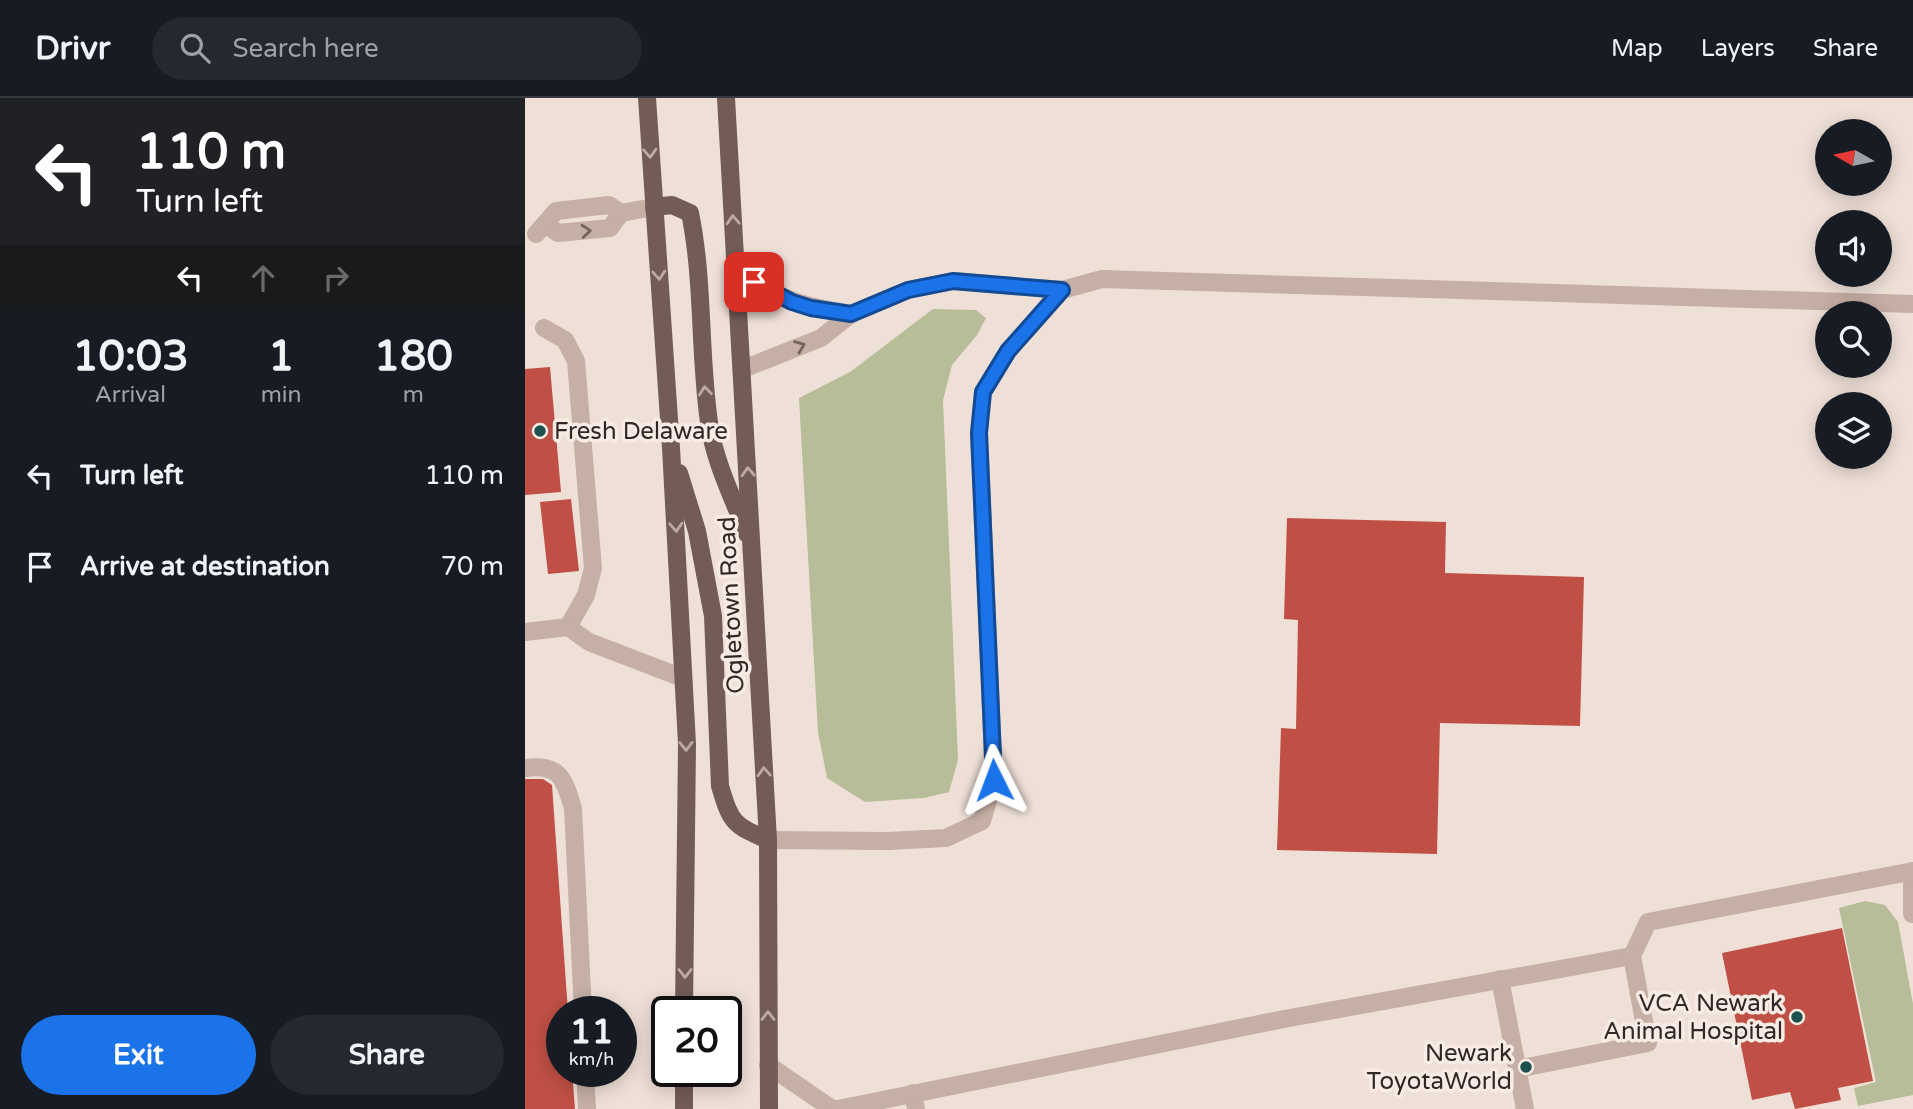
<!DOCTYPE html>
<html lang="en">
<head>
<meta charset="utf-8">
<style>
  :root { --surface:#171b24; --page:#242831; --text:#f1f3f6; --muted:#9ea1a6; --line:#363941; --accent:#1a73e8 }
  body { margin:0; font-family:"Varela Round",sans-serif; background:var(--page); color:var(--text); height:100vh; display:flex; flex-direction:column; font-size:26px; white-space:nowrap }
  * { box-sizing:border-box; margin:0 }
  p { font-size:23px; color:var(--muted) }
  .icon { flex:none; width:38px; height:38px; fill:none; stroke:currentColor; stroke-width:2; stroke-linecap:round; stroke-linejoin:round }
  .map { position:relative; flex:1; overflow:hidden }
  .sheet { display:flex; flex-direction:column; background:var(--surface); width:525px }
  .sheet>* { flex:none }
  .guide { background:#202124; color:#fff; overflow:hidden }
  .needle { width:46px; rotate:279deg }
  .fabs { position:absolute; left:1290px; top:21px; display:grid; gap:14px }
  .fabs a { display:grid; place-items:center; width:77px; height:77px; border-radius:50%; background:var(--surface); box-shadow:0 4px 18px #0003; font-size:35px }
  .speed { position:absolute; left:21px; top:898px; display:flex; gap:14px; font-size:35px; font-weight:700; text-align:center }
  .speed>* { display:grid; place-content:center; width:91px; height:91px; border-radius:50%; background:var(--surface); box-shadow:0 4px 18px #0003; line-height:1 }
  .speed small { font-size:18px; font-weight:400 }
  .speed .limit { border:4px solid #111; border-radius:10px; background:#fff; color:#111 }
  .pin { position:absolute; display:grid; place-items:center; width:60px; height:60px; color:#fff; margin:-30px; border-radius:14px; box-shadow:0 4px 10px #0006 }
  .me { position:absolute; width:77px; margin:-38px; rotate:357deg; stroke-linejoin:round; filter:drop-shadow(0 0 5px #0008) }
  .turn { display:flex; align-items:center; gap:24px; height:147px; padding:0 21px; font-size:32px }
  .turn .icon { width:91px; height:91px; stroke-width:2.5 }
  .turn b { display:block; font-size:49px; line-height:60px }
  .lanes { display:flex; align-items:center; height:66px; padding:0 21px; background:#0003; justify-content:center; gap:35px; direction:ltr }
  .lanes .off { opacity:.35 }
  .eta { display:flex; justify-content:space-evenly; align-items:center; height:119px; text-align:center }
  .eta b { font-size:42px; font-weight:700; line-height:49px }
  .button { display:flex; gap:14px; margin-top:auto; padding:14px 21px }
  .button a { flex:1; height:80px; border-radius:42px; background:var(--accent); color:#fff; font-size:28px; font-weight:700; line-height:80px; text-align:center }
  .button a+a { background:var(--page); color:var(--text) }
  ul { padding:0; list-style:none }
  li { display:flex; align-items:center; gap:21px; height:91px; padding:0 21px }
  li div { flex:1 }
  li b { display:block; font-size:26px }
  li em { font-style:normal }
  header { display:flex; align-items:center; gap:42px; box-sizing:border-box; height:98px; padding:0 35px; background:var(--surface); border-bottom:2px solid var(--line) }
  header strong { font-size:33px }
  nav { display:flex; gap:38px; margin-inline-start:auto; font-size:24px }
  .search { width:490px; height:63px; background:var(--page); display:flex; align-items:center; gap:18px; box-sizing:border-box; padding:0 24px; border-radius:38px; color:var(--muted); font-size:26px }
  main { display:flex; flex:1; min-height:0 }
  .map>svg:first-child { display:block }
  .green { fill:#b6bd98 }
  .building { fill:#c05045 }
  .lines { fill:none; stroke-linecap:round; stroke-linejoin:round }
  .lane { stroke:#c6afa4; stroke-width:18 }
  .street { stroke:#c6afa4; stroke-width:18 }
  .primary { stroke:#735c57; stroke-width:18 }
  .oneway { stroke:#bcaba4 }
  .oneway2 { stroke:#75645e }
  .route-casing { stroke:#114b97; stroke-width:18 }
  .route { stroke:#1a73e8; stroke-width:12 }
  .poi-dot { fill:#1d514d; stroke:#f7ebe3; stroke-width:2.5 }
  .labels { text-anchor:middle; stroke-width:7; stroke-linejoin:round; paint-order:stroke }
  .poi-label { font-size:24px; fill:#322725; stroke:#f7ebe3; text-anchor:end }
  .street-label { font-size:24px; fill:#322725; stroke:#f7ebe3 }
</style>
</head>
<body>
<header>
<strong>Drivr</strong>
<div class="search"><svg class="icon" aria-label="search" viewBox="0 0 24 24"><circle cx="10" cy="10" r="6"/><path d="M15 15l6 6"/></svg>Search here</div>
<nav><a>Map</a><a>Layers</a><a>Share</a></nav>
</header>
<main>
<section class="sheet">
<div class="guide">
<div class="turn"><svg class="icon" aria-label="left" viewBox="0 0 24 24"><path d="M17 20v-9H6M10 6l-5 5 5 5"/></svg><div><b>110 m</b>Turn left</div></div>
<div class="lanes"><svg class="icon" aria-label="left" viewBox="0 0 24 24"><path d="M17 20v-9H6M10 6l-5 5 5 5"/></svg><svg class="icon off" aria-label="ahead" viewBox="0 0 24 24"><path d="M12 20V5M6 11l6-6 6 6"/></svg><svg class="icon off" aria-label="right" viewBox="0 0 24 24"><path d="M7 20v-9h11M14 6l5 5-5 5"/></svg></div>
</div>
<div class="eta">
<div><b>10:03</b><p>Arrival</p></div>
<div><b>1</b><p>min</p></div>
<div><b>180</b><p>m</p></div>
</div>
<ul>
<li><svg class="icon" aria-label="left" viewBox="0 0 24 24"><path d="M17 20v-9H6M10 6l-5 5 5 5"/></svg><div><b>Turn left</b></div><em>110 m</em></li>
<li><svg class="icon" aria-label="arrive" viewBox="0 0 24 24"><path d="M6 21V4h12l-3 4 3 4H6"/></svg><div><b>Arrive at destination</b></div><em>70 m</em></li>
</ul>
<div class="button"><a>Exit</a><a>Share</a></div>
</section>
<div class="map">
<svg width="1388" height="1011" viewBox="0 0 1388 1011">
  <rect width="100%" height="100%" fill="#efe0d7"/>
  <g class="green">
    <polygon points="408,211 451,212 461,220 452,237 427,267 418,302 433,662 424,694 399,700 340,704 302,680 293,634 274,300 325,274"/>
    <polygon points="1340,803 1360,807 1373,824 1388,906 1388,997 1333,1008 1329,990 1351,984 1314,810"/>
  </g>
  <g class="building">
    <polygon points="25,269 36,394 0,397 0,271"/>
    <polygon points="46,401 54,473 23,476 15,404"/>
    <polygon points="762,420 921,424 920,475 1059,479 1055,628 915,625 912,756 752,752 756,630 771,631 773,522 759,521"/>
    <polygon points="0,681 18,681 27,687 43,914 37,914 37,973 47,973 50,1011 0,1011"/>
    <polygon points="1317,830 1348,983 1313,990 1316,1002 1270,1011 1265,994 1227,1002 1197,855"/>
  </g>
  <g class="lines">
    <g class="lane">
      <polyline points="20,126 33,135 85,130 96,115"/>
      <polyline points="11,136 31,113 84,107 96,115 129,109"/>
      <path d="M211 173C256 201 274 208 326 216"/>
      <polyline points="19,230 40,242 51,263 68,470 61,497 43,529"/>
      <polyline points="218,271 296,240 326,216 383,192 428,183 537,192"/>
      <polyline points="0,534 43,529 64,544 158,580"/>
      <path d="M0 670C35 665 39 681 48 710L58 914"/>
      <polyline points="243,742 363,743 421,740 457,723 469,682 454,335 458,294 483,253 537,192 577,181 1388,206"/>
      <polyline points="1387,816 1387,773"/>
      <polyline points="975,881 1000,1011"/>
      <polyline points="759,921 1107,858 1123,824 1388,773"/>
      <polyline points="243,967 307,1011"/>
      <polyline points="992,971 1123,945 1107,858"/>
      <polyline points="60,973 62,1011"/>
      <polyline points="388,995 391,1011"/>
    </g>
    <polyline class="street" points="313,1011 759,921"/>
    <g class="primary">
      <polyline points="122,0 146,350 162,646 159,914"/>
      <polyline points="201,0 243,742 244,1011"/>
      <path d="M129 109 147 107 165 115C179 183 174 255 184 324 189 363 208 400 222 436"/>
      <path d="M154 375 172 433 188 518 195 688C206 725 208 727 243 742"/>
      <polyline points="159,973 159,1011"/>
    </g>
  </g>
  <defs><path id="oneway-chevron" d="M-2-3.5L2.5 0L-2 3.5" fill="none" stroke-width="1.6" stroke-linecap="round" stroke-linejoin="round" transform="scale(1.75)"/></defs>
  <g class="oneway">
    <use href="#oneway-chevron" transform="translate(125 55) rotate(87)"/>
    <use href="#oneway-chevron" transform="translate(208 122) rotate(-93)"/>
    <use href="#oneway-chevron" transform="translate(134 177) rotate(86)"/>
    <use href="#oneway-chevron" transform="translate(180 293) rotate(-96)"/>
    <use href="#oneway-chevron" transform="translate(223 374) rotate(-93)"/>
    <use href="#oneway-chevron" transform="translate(151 429) rotate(87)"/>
    <use href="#oneway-chevron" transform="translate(161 648) rotate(89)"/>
    <use href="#oneway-chevron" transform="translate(239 674) rotate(-93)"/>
    <use href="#oneway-chevron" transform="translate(160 875) rotate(90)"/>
    <use href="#oneway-chevron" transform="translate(243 918) rotate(-90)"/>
  </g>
  <g class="oneway2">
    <use href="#oneway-chevron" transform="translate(61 133) rotate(-5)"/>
    <use href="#oneway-chevron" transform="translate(275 248) rotate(-21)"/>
  </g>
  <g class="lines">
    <g class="route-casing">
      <polyline id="route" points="229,184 267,204 286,210 326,216 383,192 428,183 537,192 483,253 458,294 454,335 469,682"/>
    </g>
    <use href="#route" class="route"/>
  </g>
  <g class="poi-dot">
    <circle cx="15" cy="333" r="7"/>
    <circle cx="1272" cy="919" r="7"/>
    <circle cx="1001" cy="969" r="7"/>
  </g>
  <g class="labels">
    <g class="poi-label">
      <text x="29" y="341" text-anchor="start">Fresh Delaware</text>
      <text x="1258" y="913">VCA Newark<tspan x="1258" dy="28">Animal Hospital</tspan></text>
      <text x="987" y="963">Newark<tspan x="987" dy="28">ToyotaWorld</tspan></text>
    </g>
    <g class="street-label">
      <text transform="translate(206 507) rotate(-93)" y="8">Ogletown Road</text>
    </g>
  </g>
</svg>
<div class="fabs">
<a><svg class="needle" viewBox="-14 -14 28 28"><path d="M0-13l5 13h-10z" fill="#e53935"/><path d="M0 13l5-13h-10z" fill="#9ea1a6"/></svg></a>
<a><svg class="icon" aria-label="sound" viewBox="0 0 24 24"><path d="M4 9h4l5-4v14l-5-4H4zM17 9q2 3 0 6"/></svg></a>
<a><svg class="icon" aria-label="search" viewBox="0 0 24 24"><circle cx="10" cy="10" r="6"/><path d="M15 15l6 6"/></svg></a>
<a><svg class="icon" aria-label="layers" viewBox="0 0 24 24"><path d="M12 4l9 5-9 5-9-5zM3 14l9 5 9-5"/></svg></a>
</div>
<div class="speed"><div>11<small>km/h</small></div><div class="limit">20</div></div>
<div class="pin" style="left:229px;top:184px;background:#d93025"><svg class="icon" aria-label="arrive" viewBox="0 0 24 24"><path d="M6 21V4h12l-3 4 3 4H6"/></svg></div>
<svg class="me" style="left:469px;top:682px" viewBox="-20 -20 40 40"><path d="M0-17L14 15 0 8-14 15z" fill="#1a73e8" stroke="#fff" stroke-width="4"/></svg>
</div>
</main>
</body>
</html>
